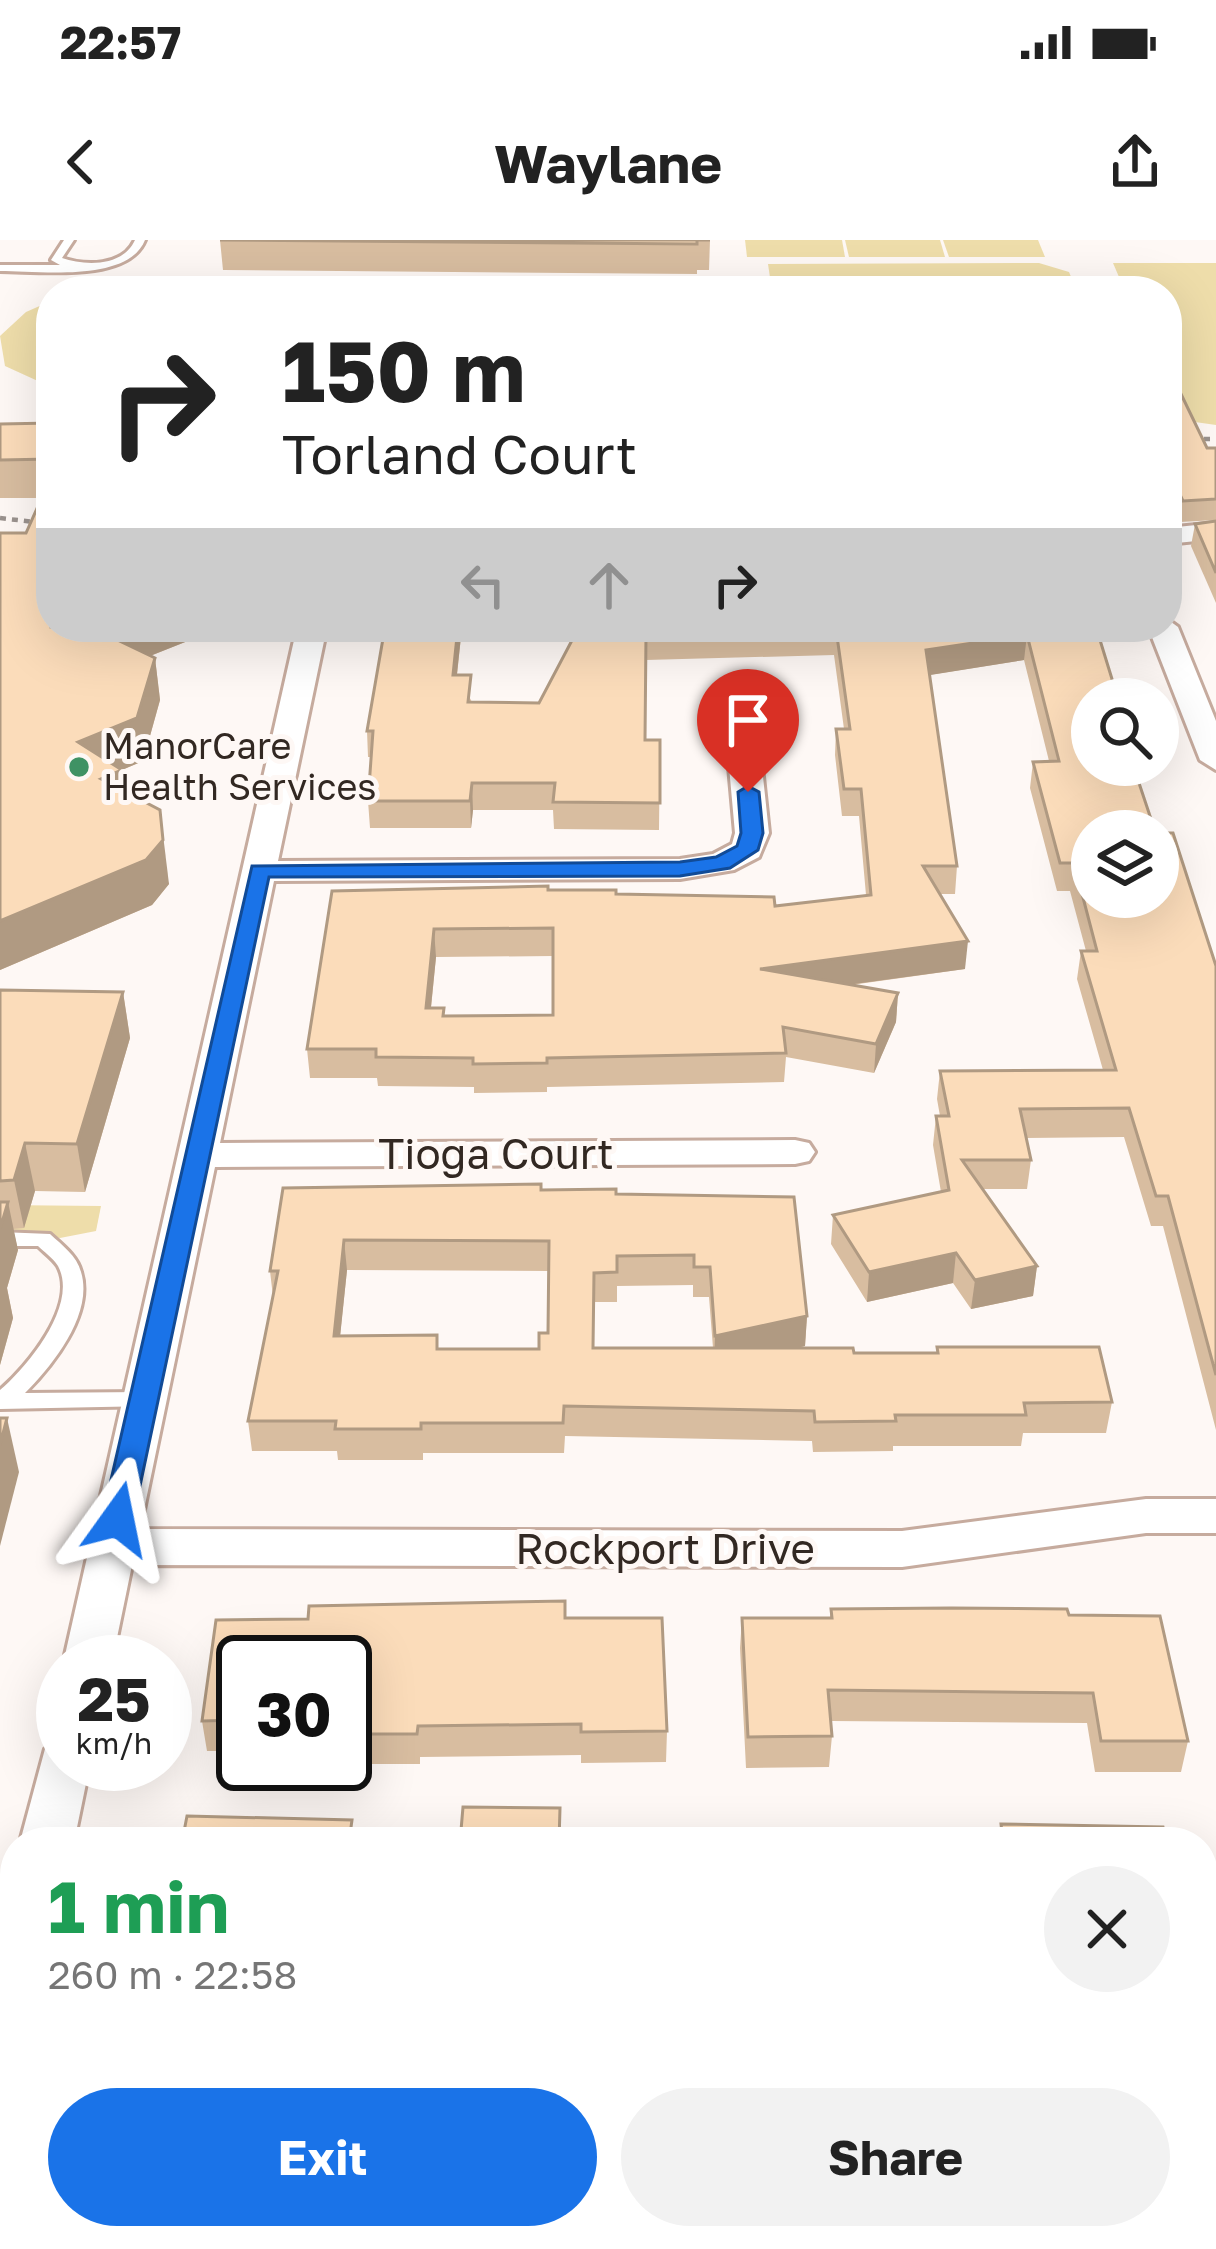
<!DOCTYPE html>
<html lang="en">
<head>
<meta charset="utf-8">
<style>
  :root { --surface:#fff; --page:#f2f2f2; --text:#222; --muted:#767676; --accent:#1a73e8 }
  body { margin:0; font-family:"Golos Text",sans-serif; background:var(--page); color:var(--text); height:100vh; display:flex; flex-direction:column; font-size:45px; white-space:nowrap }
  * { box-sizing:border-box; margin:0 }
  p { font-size:39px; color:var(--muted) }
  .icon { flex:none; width:66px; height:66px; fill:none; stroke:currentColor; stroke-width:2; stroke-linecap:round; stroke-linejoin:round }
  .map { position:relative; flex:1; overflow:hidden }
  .details { position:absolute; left:0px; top:1587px; width:1218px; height:423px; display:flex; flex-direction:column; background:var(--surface); border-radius:48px 48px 0 0; box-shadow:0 12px 48px #0002 }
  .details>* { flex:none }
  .top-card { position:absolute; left:36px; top:36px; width:1146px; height:366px; border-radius:48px; box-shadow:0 12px 48px #0002; background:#fff; color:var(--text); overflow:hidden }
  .fabs { position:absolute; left:1071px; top:438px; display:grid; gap:24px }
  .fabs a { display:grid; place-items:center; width:108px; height:108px; border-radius:50%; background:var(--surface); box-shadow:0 12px 48px #0002; font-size:60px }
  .speed { position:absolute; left:36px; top:1395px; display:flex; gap:24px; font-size:60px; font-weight:700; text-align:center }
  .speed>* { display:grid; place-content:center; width:156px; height:156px; border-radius:50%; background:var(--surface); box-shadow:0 12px 48px #0002; line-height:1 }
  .speed small { font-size:30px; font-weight:400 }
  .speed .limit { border:6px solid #111; border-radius:18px; background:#fff; color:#111 }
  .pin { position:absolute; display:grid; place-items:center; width:102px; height:102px; color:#fff; margin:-123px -51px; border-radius:50% 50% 50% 0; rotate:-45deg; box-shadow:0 0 12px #0007 }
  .pin .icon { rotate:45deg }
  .me { position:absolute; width:132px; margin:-66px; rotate:12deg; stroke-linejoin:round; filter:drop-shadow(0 0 9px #0008) }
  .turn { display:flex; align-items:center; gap:42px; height:252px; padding:0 48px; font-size:54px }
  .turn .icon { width:156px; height:156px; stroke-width:2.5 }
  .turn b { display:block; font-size:84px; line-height:102px }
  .lanes { display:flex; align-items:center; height:114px; padding:0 48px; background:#0003; justify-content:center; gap:60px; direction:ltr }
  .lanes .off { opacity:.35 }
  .round { display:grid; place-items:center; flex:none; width:126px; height:126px; border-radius:63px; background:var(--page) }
  .head { display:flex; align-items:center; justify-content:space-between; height:204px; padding:0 48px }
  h1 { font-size:72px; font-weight:700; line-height:90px; color:#1e9e55 }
  .action { display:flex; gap:24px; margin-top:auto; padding:24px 48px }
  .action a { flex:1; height:138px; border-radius:72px; background:var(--accent); color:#fff; font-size:48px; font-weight:700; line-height:138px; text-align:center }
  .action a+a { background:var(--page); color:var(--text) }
  .status { display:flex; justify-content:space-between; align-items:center; height:84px; padding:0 60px; background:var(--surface); direction:ltr }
  .status svg { height:33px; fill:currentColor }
  header { display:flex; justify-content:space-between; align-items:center; height:156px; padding:0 48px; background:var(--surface); font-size:54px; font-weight:700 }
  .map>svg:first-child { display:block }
  .green { fill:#eda }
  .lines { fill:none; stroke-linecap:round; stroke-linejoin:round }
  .lane-casing { stroke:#c6ab9e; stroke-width:6 }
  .street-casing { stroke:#c6ab9e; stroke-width:6 }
  .secondary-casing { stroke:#c6ab9e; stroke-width:6 }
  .path { stroke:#9a928e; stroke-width:4.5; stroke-dasharray:6 6; stroke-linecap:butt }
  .lane { fill:#fff; fill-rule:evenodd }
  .street { fill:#fff; fill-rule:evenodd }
  .secondary { fill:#fff; fill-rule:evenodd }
  .wall { fill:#d8bda0; fill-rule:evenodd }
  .shaded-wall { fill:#b09a82 }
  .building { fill:#fbdcba; stroke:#b09a82; stroke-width:3; fill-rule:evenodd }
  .route { fill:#1a73e8; stroke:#114b97; stroke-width:3 }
  .poi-dot { fill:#3f9264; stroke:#fef8f5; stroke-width:4.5 }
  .labels { text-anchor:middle; stroke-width:10; stroke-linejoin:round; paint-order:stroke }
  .far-poi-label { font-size:36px; fill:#322822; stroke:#fef8f5; text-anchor:start }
  .street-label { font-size:42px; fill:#322822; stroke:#fef8f5 }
</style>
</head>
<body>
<div class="status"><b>22:57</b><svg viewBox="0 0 49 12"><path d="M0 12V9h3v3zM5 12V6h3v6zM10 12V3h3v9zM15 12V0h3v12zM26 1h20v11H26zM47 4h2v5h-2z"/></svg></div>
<header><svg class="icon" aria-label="back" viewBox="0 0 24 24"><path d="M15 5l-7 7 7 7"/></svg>Waylane<svg class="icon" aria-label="share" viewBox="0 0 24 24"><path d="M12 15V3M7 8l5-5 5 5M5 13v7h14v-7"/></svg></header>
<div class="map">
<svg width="1216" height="2009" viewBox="0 0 1216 2009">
  <rect width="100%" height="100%" fill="#fef8f5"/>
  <g class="green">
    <polygon points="745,0 842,0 845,17 747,17"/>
    <polygon points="845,0 940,0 945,17 849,17"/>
    <polygon points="943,0 1038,0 1045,17 949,17"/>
    <polygon points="1039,23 1069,32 1077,51 772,51 768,24"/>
    <polygon points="1113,23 1216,23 1216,185 1181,180 1167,148 1167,51 1125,51"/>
    <polygon points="554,38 700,39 701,50 82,51 129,39"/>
    <polygon points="51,61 51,83 37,96 37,106 51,121 51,147 5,126 0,96 26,72"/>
    <polygon points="0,965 101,966 96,991 60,998 0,992"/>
  </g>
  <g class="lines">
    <g class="lane-casing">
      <g id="lane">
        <path d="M64 0H74L62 18C85 26 123 27 135 0H145C128 43 39 31 0 31V25H60L51 20Z"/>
        <path d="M0 992 50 994C62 1005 77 1016 81 1032 94 1074 52 1126 25 1153L144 1152 152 1154 155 1160 152 1166 0 1169V1150C27 1127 79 1065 58 1026 53 1018 44 1012 38 1006H0Z"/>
      </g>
    </g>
    <g class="street-casing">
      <g id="street">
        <polygon points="1216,283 1216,299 1167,304 1167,288"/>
        <polygon points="1167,379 1178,387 1216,481 1216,530 1200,520 1148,387 1167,387"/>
        <polygon points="297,387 327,387 278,621 680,619 713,614 732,604 735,593 724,471 740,462 756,471 769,593 759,617 734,630 680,639 274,641 220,903 795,900 809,903 815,912 809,921 795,924 215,927 140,1289 902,1291 1146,1259 1216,1259 1216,1293 1146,1293 902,1327 132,1325 112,1422 63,1424"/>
        <polygon points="63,1503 63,1524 90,1524 74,1602 20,1602 45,1509"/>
        <polygon points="15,1726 15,1841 0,1846 0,1731"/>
      </g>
    </g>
    <g class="secondary-casing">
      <g id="secondary">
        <rect x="0" y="1868" width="15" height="80"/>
        <rect x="1203" y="1881" width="13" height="80"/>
      </g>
    </g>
    <g class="path">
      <polyline points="1192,199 1216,199"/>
      <polyline points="0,278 51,284"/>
    </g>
    <use href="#lane" class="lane"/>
    <use href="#street" class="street"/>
    <use href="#secondary" class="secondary"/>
  </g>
  <g class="wall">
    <polygon points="220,0 710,0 709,30 697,30 697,34 223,30"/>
    <polygon points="1167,125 1207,208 1216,208 1216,280 1180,282 1171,263 1167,263"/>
    <polygon points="51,183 51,387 223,387 150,416 155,418 160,460 143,521 122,530 125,552 169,644 152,665 0,730 0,293 26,293 42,258 0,258 0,184"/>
    <polygon points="1216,281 1216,363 1191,306 1195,284"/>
    <path d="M385 387H462L457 435 472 462 539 463 572 400V387H1096L1092 459 1155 591 1216 726V1190L1163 986H1151L1124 897 1026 898 1031 920 1027 949H983L1037 1026 1033 1056 971 1069 953 1043 867 1062 831 1004 833 975 941 952 933 905 936 876H940L937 859 940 831 1103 830 1077 739 1081 711H1086L1070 651H1057L1030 548 1033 522 1049 521 1024 420 929 435 957 626 955 654H939L965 729 851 745 898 753 896 782 874 833 786 817 784 842 547 847V852L474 853V847L378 846 377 838H310L307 809 332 651 548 650 775 666 866 655 859 576H842L835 515 836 489H844L834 415 646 420 645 500H660L659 590 554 589 553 570H473L471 588H370L368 561 371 517H368L367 491ZM553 716V775L444 776 431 768 436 717Z"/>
    <polygon points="0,750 123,752 130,798 85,952 35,951 24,988 13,989 18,1010 7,1048 13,1078 0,1125"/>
    <path d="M283 948 542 950 616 954 807 1076 805 1106 798 1108 854 1113H937V1107L1112 1162 1106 1193H1023L1021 1206H893V1211L813 1212 812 1201 565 1196 564 1213H423V1220H338L337 1211H252L248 1181 273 1057 270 1031ZM347 1030 549 1031 548 1093 539 1109H438L437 1095 340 1096ZM693 1045V1057H709L713 1108H594V1062H617V1046Z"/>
    <polygon points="565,1361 565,1378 662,1378 667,1491 666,1522 581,1523 581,1515 420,1517 420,1524 372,1524 370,1509 345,1509 345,1422 243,1422 243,1511 207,1511 202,1481 216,1380 308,1379 309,1366"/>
    <polygon points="831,1369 1069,1375 1188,1501 1181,1532 1095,1532 1087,1483 831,1481 832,1496 829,1527 746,1528 740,1408 742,1378 830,1378"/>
    <polygon points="1203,1627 1207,1646 1216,1646 1216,1756 1203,1756"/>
  </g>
  <g class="shaded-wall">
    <polygon points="113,387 223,387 107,433 101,392"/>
    <polygon points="458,387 462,387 454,461 453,435"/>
    <polygon points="1027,395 1024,420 924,436 926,410"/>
    <polygon points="155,418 160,460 143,521 84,546 78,502"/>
    <polygon points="122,530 129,574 101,539"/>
    <polygon points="472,543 473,570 471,588 470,561"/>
    <polygon points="160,570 169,644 152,665 0,730 0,681"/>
    <polygon points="434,689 436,717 428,796 426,768"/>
    <polygon points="968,701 965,729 759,757 760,729"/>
    <polygon points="123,752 130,798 85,952 77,904"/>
    <polygon points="898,753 896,782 874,833 876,804"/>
    <polygon points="25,903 35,951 24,988 14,940"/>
    <polygon points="8,962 18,1010 7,1048 13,1078 0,1125 0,989"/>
    <polygon points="344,1000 347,1030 337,1126 334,1096"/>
    <polygon points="956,1013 953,1043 867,1062 869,1032"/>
    <polygon points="1037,1026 1033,1056 971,1069 975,1040"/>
    <polygon points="807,1076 805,1106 714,1127 715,1096"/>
    <polygon points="7,1178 19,1232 0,1306 0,1205"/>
  </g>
  <g class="building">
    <polygon points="220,0 710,0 697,0 697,4"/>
    <polygon points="1167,125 1207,208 1216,208 1216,259 1183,261 1174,242 1167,242"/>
    <polygon points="51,183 51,219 0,220 0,184"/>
    <polygon points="51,237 51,387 113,387 101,392 155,418 137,478 78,502 122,530 101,539 160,570 163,600 146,620 0,681 0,293 26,293"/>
    <polygon points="1216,281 1216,333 1195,284"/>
    <path d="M385 387H458L453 435H471L468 462 539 463 579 387H1096L1112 439V459H1092V525H1133L1155 591H1092V657H1158V593H1173L1216 726V1135L1168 956H1156L1129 868 1020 869 1031 920H962L1037 1026 975 1040 956 1013 869 1032 833 975 949 950 936 876H949L940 831 1116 830 1081 711H1097L1074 623H1060L1033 522 1059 521 1027 395 926 410 957 626H923L968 701 760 729 898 753 876 804 783 787 786 813 547 818V823L473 824V818L376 817V809H307L332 651 548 646V650H616V654L774 657 775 666 871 655 861 549H844L836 489H850L836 389 646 395 645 500H660V563L553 562 555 543H472L470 561H368L373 491H367ZM553 688V775L443 776 444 768H426L434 689Z"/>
    <polygon points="0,750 123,752 77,904 25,903 14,940 0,941"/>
    <path d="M541 944V950L616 949V954L794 957 807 1076 715 1096 710 1027H694V1015L617 1016V1032L594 1033 593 1108H853L854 1113H938L937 1107H1099L1112 1162 1024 1163 1026 1175H895L896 1181 815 1182 814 1171 564 1166 563 1183H421V1189H335L336 1181H248L278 1031H270L283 948ZM344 1000 549 1001 548 1093H539V1109H437V1095L334 1096Z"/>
    <polygon points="0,962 8,962 0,989"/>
    <polygon points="0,1178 7,1178 0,1205"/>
    <polygon points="565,1361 565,1378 662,1378 667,1491 581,1492 581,1484 418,1486 417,1494 369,1494 370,1478 345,1479 345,1422 243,1422 243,1480 202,1481 216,1380 308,1379 309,1366"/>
    <polygon points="951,1368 1067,1369 1069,1375 1160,1376 1188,1501 1101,1501 1093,1453 828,1450 832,1496 748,1497 742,1378 832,1378 831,1369"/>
    <polygon points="463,1567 560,1568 559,1602 460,1602"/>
    <polygon points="187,1576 352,1580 349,1602 352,1602 182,1602"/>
    <polygon points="1001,1584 1163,1587 1166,1602 1003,1602"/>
    <polygon points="1203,1627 1207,1646 1216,1646 1216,1726 1203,1726"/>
  </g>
  <polygon class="route" points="748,546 759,552 763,593 758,610 730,628 680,636 269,637 133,1279 129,1287 107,1287 102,1279 252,626 680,622 716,617 737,606 741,593 738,552"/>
  <circle class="poi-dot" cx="79" cy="527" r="12"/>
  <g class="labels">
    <g class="far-poi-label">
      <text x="103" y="519">ManorCare<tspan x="103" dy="41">Health Services</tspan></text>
    </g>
    <g class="street-label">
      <text x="496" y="929">Tioga Court</text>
      <text x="665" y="1324">Rockport Drive</text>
    </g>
  </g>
</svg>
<div class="fabs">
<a><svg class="icon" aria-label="search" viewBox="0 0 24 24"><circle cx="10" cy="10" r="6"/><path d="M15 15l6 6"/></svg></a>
<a><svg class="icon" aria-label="layers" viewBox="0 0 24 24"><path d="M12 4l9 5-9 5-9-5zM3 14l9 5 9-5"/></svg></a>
</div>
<div class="speed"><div>25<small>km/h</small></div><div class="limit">30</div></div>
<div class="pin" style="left:748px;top:552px;background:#d93025"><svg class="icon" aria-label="arrive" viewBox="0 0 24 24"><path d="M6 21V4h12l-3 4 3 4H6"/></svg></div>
<svg class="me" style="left:118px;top:1279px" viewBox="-20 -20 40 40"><path d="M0-17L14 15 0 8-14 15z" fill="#1a73e8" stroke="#fff" stroke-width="4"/></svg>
<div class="top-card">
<div class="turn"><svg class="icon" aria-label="right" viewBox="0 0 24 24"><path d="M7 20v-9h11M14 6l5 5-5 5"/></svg><div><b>150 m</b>Torland Court</div></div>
<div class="lanes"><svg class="icon off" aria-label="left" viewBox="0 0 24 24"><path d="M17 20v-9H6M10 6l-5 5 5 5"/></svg><svg class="icon off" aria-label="ahead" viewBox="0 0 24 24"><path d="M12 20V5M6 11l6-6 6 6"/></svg><svg class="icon" aria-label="right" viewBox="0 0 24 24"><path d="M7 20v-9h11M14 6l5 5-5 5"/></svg></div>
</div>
<section class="details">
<div class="head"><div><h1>1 min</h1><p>260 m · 22:58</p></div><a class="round"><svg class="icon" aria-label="close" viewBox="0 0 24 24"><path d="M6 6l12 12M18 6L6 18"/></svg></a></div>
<div class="action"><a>Exit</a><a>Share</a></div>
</section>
</div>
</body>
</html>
